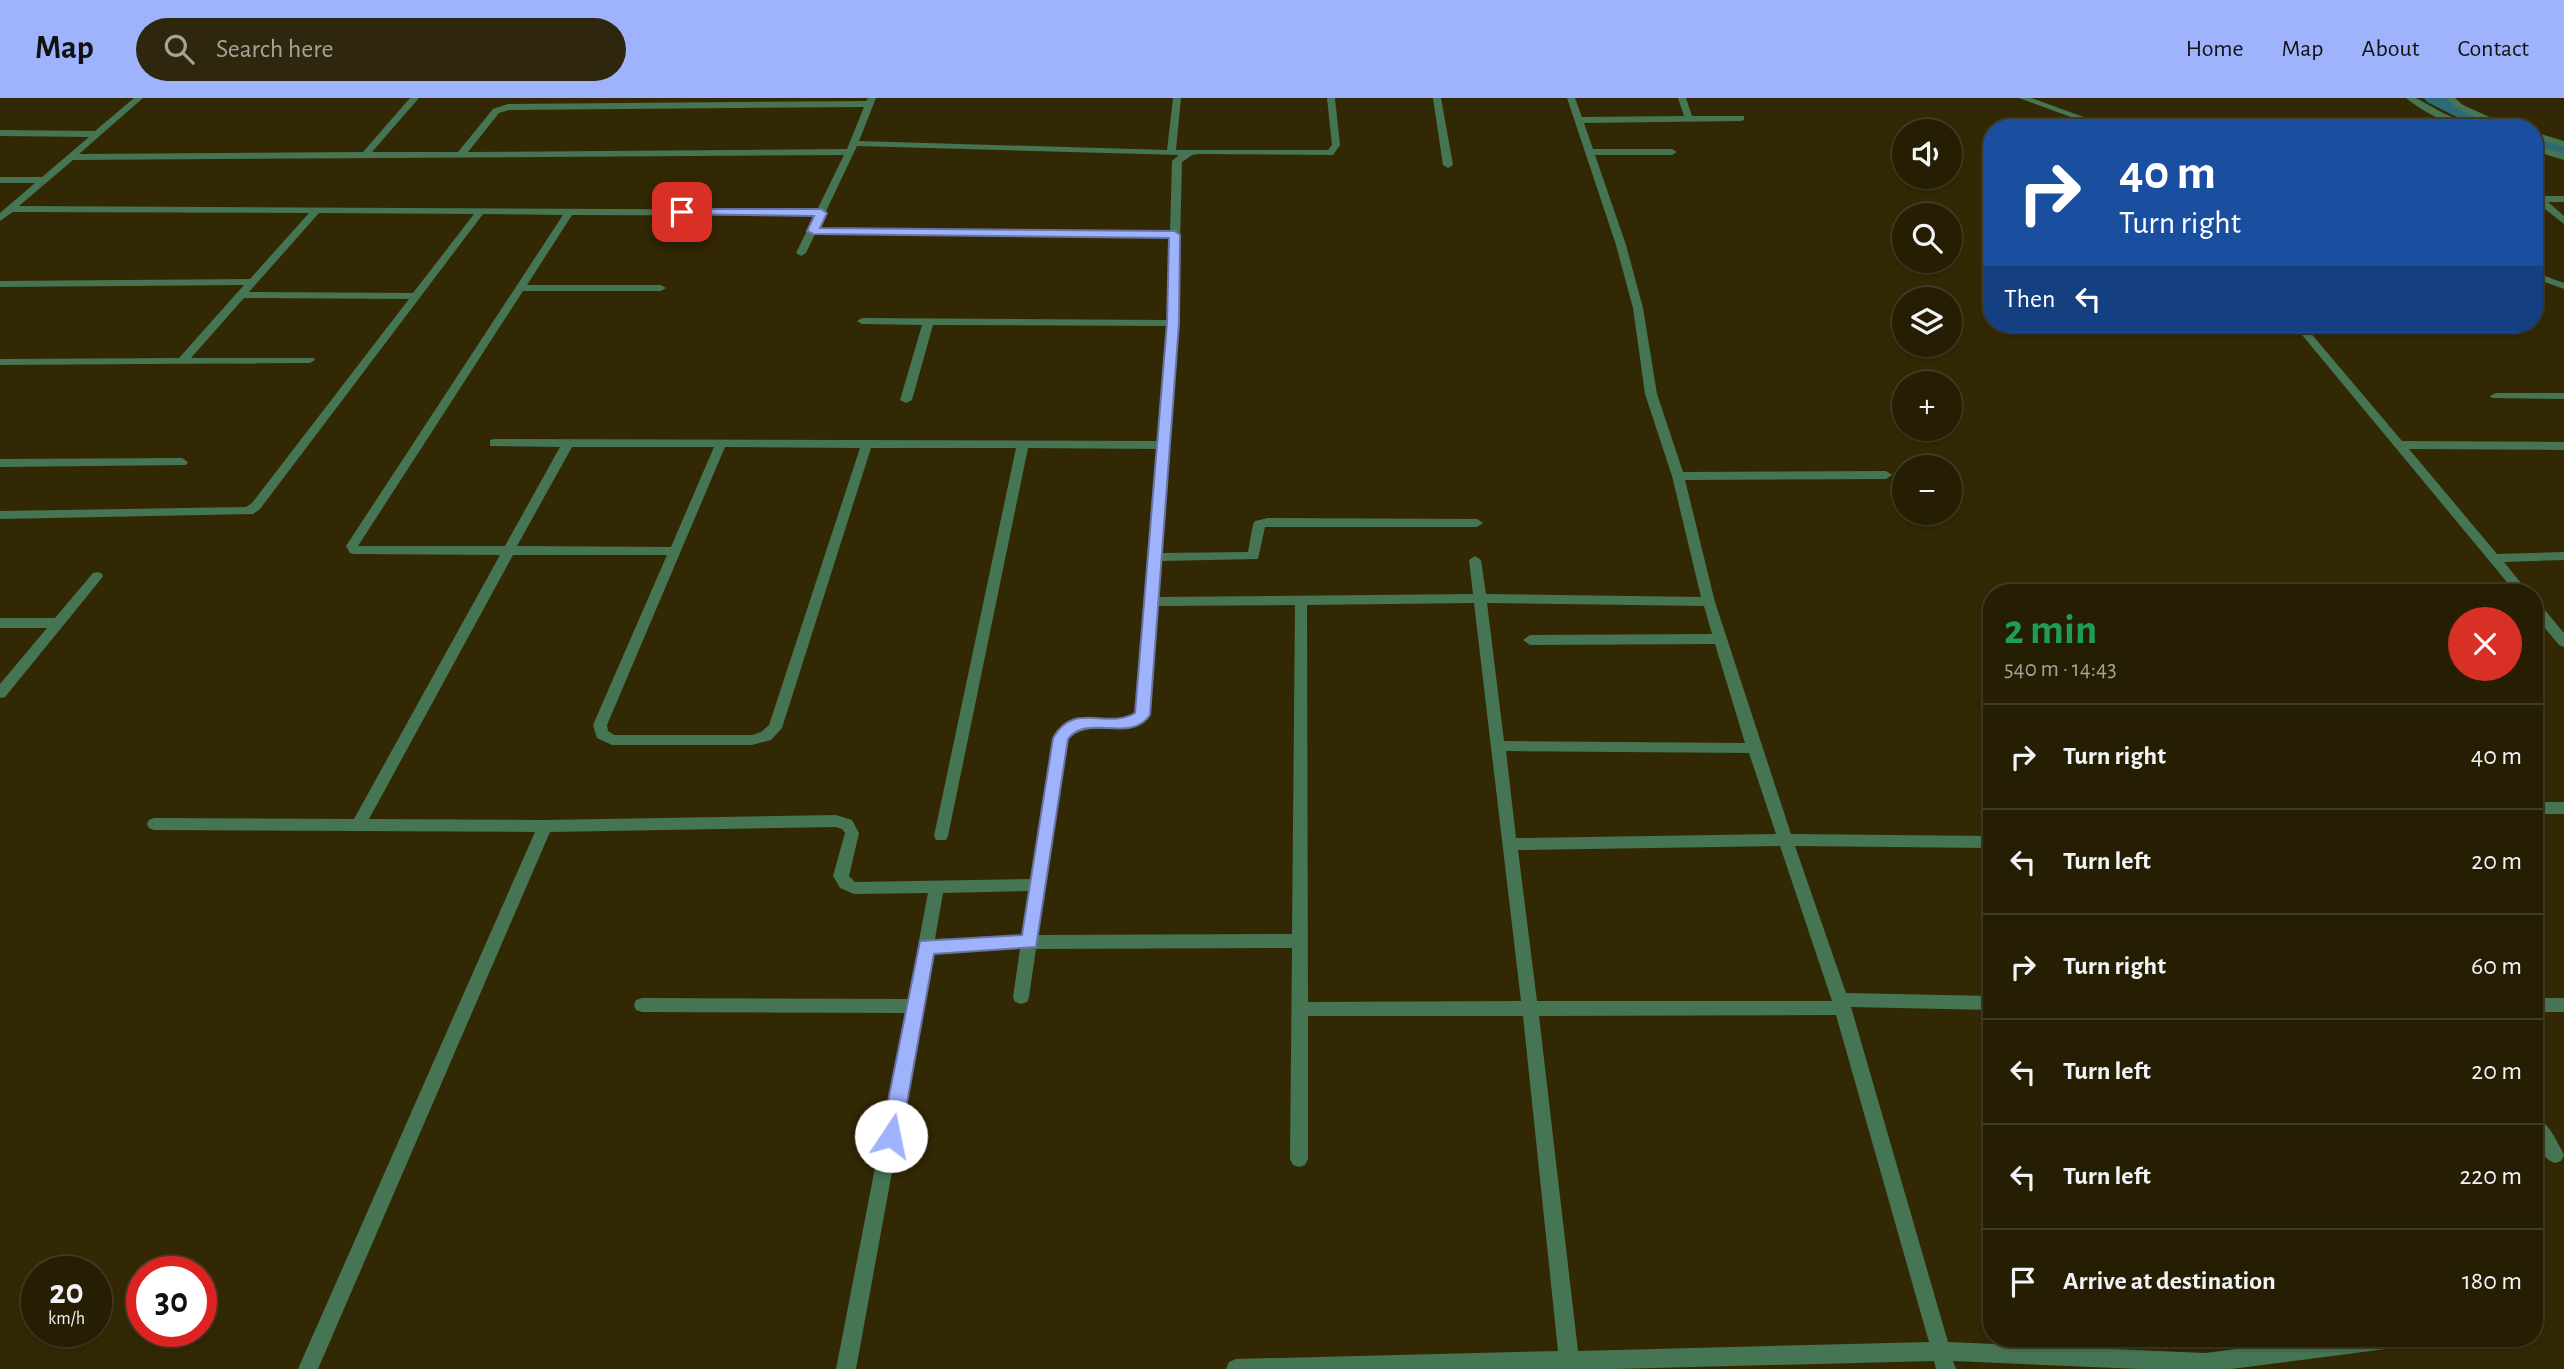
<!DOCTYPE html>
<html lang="en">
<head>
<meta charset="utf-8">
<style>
  :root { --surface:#261e03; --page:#2e270d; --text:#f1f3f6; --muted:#a4a29a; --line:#423c25; --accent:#9fb3fd }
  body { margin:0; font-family:"Alegreya Sans",sans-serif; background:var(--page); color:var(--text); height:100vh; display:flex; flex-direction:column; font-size:26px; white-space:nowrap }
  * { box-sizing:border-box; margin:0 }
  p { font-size:23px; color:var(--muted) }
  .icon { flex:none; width:38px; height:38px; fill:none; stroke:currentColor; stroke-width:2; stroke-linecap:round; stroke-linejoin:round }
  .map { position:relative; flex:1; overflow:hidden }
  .details { position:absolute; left:1983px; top:486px; width:560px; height:763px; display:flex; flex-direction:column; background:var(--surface); border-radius:28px; box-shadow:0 2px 5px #0004,0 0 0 2px var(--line) }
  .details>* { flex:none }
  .banner { position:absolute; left:1983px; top:21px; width:560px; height:214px; border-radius:28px; box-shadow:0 2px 5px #0004,0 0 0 2px var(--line); background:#1a4fa0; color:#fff; overflow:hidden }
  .tools { position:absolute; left:1892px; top:21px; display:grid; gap:14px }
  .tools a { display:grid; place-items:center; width:70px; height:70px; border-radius:50%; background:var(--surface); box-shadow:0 2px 5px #0004,0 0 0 2px var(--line); font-size:35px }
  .speed { position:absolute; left:21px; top:1158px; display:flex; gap:14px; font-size:35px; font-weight:700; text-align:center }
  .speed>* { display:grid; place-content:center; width:91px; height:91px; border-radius:50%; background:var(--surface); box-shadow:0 2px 5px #0004,0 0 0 2px var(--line); line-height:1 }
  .speed small { font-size:18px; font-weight:400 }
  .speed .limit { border:10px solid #d22; background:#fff; color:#111 }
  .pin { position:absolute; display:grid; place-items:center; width:60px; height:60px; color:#fff; margin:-30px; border-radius:14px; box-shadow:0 4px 10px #0006 }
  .me { position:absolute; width:77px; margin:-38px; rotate:11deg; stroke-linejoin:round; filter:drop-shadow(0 0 5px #0008) }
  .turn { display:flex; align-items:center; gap:24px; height:147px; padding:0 21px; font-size:32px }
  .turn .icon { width:91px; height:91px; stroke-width:2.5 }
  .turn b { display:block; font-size:49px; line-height:60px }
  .then { display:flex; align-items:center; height:66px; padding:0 21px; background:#0003; gap:14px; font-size:26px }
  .round { display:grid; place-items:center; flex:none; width:74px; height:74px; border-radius:37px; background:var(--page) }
  .overview { display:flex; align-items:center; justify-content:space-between; height:119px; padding:0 21px }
  h1 { font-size:42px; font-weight:600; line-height:52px; color:#1e9e55 }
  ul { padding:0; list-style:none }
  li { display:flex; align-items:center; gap:21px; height:105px; padding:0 21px; border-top:2px solid var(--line) }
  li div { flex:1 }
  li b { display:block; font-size:26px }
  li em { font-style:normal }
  header { display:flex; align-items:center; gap:42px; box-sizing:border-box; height:98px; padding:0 35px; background:var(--accent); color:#111 }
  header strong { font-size:33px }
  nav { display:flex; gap:38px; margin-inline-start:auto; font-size:24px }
  .search { width:490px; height:63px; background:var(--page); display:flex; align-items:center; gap:18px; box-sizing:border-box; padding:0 24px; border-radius:38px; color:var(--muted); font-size:26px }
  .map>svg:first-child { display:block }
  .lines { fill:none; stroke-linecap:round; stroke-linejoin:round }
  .canal { fill:#2c6a76; fill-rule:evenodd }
  .minor { fill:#457553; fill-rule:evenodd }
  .tertiary { fill:#457553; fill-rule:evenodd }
  .route { fill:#9fb3fd; stroke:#6774a4; stroke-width:2 }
</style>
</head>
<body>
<header>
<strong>Map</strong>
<div class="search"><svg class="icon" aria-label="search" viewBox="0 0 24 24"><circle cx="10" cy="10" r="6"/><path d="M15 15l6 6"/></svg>Search here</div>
<nav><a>Home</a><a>Map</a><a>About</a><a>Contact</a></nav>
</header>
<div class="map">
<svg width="2564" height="1271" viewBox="0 0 2564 1271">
  <rect width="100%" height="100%" fill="#332804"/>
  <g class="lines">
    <g class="canal">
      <polygon points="2424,0 2447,0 2503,30 2479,30 2427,4"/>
      <polygon points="2534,37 2564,46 2564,58 2534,49"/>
    </g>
    <g class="minor">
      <path d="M134 0H143L79 56 363 54 410 0H419L372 54H458L493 11 508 6 866 3 868 0H876L859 43 1167 52 1173 0H1181L1176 52H1328L1332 47 1327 0H1335L1340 47 1333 57 1199 56 1192 57 1182 64 1178 225 1161 455 1248 454 1253 426 1255 423 1268 420 1477 421 1483 425 1477 429H1265L1258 461 1160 463 1158 499 1473 496 1469 462 1475 458 1481 462 1486 496 1701 499 1672 378 1645 296 1633 210 1616 147 1567 0H1575L1582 19 1684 18 1678 0H1686L1692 18H1744V22L1741 23 1584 25 1593 51H1672L1677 54 1672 57H1595L1626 147 1643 210 1657 296 1683 374 1886 373 1892 377 1886 381 1685 382 1715 504 1791 736 1992 738V750L1795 748 1846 895 1992 898V912L1851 909 1948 1244 2205 1255 2313 1241H2395L2393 1248 2386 1251 2231 1271H2140L1953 1263 1956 1271H1936L1934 1263 1615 1271H1226L1229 1264 1236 1261 1558 1253 1523 918H1308V1061L1305 1067 1299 1069 1293 1067 1290 1061 1292 850 1036 851 1029 899 1027 904 1021 906 1015 904 1013 899 1020 851 932 855 856 1271H836L905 915 642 914 636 912 634 907 636 902 642 900 908 901 928 795 854 796 840 790 833 778 845 735 842 731 836 729 550 734 318 1271H298L535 734 154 732 149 730 147 726 149 722 154 720 354 721 500 457 354 456 350 455 346 448 563 117 483 116 260 411 253 416 0 421V413L246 409 252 405 409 201 244 200 191 260H314L315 262 310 265 0 267V261L179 260 244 187 0 189V183L250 181 309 115 13 114 0 123V115L35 85H0V79H42L89 39 0 38V32L95 33ZM864 9 847 51 468 54 499 15 509 12ZM857 48 1179 57 1172 63 1170 134 818 130ZM844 57 817 112 19 108 73 62ZM319 115 474 116 413 195 249 194ZM572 117 814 118 796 155 801 158 806 155 815 136 1170 140 1168 222 862 220 857 223 862 226 922 227 900 302 906 305 912 302 933 227 1168 228 1158 343 494 341 490 342V348L560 349 505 448H358L523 193H661L666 190 661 187H527ZM572 349H714L671 449 517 448ZM725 349 860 350 769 627 761 634 752 637H614L608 633 607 627ZM871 350H1016L934 738 936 742H946L948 738 1028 350 1157 351 1135 614C1109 631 1082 609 1056 636L1032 781 855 784 849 778 859 735 852 722 836 717 545 722 369 721 513 457H667L593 627 597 640 612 647H752L771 642 782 630ZM1474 505 1521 903 1308 904 1307 507ZM1487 505 1704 508 1712 536 1530 537 1523 542 1530 547 1715 546 1745 645 1504 643ZM1295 507 1292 836 1038 837 1068 642C1087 621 1118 639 1147 621L1157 508ZM1506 653 1749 655 1776 736 1516 740ZM1780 748 1832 903H1537L1518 752ZM1030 793 1023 838 935 841 943 795ZM1836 917 1929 1244 1578 1253 1539 918Z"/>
      <polygon points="1433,0 1441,0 1453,67 1448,70 1443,67"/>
      <path d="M2406 0H2416L2443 15 2477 30C2453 30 2424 15 2406 0Z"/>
      <path d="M2446 0H2455L2463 7 2514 30C2492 30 2461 16 2446 0Z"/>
      <polygon points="2534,34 2564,43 2564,49 2534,40"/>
      <polygon points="2534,47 2564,56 2564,62 2534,53"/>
      <polygon points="2534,94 2541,98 2564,98 2564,104 2548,104 2564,118 2564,126 2535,103"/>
      <polygon points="2293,226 2303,226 2402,343 2564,344 2564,352 2409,351 2497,456 2564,454 2564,462 2504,464 2529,495 2516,495"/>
      <polygon points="2496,295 2564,295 2564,301 2492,300 2490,298"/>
      <polygon points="182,360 188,364 186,367 0,369 0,361"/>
      <polygon points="97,474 101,475 103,478 101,481 5,599 0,600 0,586 47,530 0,530 0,520 55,520 93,475"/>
      <polygon points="2534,504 2539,505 2564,535 2564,549 2559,547 2534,517"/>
      <rect x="2534" y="704" width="30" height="12"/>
      <rect x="2534" y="900" width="30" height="14"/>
      <path d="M2534 1017C2547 1022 2558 1045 2564 1057L2561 1063 2555 1065C2536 1058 2534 1034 2534 1017Z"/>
    </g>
    <g class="tertiary">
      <polygon points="2019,0 2031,0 2114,30 2101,30"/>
      <polygon points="2534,174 2564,185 2564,191 2534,180"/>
    </g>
  </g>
  <path class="route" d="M682 111H821L827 115 820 130 1175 133 1180 137 1179 225 1150 617C1131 646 1086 615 1068 641L1036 849 934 856 901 1038 898 1044 891 1047 884 1044 881 1038 920 843 1022 837 1053 640C1074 602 1107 632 1135 615L1167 225 1169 140 813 136 807 133 814 118 678 116 676 114Z"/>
</svg>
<div class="tools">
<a><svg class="icon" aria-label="sound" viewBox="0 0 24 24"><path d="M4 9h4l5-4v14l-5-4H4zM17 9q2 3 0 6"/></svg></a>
<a><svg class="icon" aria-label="search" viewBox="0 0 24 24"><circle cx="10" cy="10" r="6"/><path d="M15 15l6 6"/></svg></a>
<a><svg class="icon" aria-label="layers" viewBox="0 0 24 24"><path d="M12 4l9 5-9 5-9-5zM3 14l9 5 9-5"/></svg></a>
<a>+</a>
<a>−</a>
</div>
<div class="speed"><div>20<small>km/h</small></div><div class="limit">30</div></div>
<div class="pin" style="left:682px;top:114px;background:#d93025"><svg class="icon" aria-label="arrive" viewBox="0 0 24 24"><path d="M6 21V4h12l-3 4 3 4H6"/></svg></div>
<svg class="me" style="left:891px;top:1038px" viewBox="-20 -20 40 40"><circle r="19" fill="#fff"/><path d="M0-13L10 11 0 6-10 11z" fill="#9fb3fd"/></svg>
<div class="banner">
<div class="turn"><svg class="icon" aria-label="right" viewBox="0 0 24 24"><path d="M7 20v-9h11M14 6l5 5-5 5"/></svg><div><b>40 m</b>Turn right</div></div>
<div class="then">Then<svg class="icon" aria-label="left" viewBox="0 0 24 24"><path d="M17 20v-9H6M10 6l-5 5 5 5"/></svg></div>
</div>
<section class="details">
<div class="overview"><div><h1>2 min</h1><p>540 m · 14:43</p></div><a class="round" style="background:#d93025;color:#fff"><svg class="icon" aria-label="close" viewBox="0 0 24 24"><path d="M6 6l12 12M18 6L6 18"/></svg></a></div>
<ul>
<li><svg class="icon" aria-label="right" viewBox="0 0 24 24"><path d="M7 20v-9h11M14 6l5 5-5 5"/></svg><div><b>Turn right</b></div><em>40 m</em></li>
<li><svg class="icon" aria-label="left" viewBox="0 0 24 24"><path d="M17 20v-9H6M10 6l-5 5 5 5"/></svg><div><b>Turn left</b></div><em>20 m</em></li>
<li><svg class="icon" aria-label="right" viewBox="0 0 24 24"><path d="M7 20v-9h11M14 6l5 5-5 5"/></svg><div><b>Turn right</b></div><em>60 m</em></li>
<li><svg class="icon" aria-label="left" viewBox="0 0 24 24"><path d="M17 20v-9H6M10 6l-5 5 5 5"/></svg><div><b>Turn left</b></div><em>20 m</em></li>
<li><svg class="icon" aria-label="left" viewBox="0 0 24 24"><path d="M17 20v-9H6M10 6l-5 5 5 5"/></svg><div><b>Turn left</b></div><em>220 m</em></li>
<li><svg class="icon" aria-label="arrive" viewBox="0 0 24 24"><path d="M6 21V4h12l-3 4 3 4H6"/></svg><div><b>Arrive at destination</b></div><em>180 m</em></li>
</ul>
</section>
</div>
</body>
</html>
